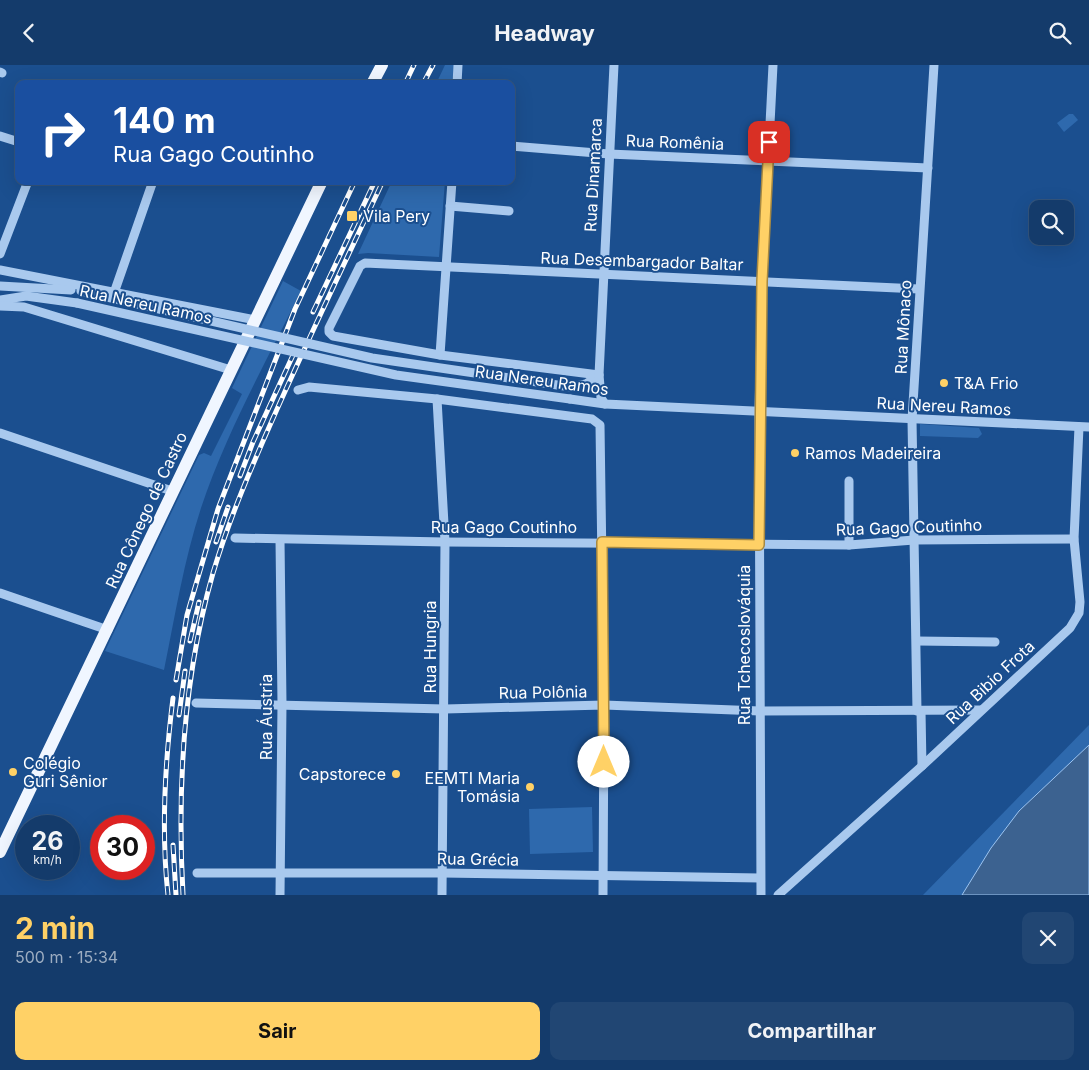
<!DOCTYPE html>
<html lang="pt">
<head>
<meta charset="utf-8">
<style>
  :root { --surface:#143b6b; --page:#214673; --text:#f1f3f6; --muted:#9dadc1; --line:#33557e; --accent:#ffd166 }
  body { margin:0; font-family:Inter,sans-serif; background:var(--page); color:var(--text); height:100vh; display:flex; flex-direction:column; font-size:19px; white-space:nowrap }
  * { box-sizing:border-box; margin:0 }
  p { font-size:16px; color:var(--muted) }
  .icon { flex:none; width:28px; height:28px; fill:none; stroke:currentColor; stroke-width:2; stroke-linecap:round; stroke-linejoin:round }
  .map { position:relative; height:830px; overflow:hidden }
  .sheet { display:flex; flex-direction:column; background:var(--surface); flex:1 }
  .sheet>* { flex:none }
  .top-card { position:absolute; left:15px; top:15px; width:500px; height:105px; border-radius:10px; box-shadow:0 5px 20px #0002,0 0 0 1px var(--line); background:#1a4fa0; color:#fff; overflow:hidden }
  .tools { position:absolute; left:1029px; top:135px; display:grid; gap:10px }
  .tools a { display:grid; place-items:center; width:45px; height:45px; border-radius:10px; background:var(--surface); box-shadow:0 5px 20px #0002,0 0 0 1px var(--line); font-size:25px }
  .speed { position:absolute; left:15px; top:750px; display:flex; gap:10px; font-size:25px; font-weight:700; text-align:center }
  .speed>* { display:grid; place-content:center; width:65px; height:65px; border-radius:50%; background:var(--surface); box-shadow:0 5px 20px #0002,0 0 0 1px var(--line); line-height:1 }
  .speed small { font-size:12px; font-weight:400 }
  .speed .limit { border:8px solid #d22; background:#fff; color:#111 }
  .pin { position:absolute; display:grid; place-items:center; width:42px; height:42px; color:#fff; margin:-21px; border-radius:10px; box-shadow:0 2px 8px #0006 }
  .me { position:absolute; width:55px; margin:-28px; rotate:0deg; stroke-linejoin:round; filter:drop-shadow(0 0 4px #0008) }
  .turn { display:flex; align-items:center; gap:18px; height:105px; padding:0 15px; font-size:22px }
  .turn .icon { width:65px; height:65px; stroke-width:2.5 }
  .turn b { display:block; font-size:35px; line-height:42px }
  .round { display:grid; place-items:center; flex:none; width:52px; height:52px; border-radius:10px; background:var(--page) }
  .overview { display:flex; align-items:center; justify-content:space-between; height:85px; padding:0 15px }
  h1 { font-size:30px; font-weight:700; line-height:38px; color:var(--accent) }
  .cta { display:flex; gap:10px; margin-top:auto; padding:10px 15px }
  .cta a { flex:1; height:58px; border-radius:10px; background:var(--accent); color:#111; font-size:20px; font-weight:700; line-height:58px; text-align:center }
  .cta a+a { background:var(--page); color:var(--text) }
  header { display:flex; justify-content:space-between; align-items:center; height:65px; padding:0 15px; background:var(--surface); font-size:22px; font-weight:700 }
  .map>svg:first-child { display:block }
  .green { fill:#2e69ad }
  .water { fill:#3c6290; stroke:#9cc4f0 }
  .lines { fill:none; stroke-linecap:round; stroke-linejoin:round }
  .minor { stroke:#a9c9ee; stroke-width:9 }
  .major { stroke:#f0f6ff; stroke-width:12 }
  .rail-casing { stroke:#fff; stroke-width:5 }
  .rail { stroke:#1b4f8f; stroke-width:3; stroke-dasharray:9; stroke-linecap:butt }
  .minor-bridge { stroke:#a9c9ee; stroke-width:9 }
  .route-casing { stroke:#a68842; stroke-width:12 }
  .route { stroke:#ffd166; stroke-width:9 }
  .poi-dot { fill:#ffd166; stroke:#1b4f8f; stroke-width:2 }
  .labels { text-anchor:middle; stroke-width:4; stroke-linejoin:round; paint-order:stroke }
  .street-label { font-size:16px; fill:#fff; stroke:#1b4f8f }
  .poi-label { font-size:16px; fill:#fff; stroke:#1b4f8f; text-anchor:start }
</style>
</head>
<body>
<header><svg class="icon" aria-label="back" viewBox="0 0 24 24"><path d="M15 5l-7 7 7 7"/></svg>Headway<svg class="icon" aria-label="search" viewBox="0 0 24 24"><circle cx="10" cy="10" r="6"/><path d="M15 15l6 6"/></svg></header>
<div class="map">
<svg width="1089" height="830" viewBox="0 0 1089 830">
  <rect width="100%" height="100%" fill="#1b4f8f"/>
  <g class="green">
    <polygon points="445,0 454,0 452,19 436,19"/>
    <polygon points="1069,49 1073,49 1078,55 1064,67 1057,58"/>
    <polygon points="392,116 445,116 439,192 368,188 358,189"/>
    <path d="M283 216 301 226C266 297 226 368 201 443 184 495 175 551 164 605L105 586 199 390 204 388 211 391 242 329 232 323Z"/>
    <polygon points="920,359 979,363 982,369 978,373 920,371"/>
    <polygon points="1089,660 1089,830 923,830"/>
    <polygon points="592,742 593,787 530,789 529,744"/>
  </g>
  <polygon class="water" points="1089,680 1089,830 962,830 991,783 1019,746"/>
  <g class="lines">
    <g class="minor">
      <polyline points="0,7 2,8"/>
      <polyline points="457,19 458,0"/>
      <polyline points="0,71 19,77"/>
      <polyline points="511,81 609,89 928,103"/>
      <polyline points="450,141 509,146"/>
      <polyline points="0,189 28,116"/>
      <polyline points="0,205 256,255"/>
      <polyline points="0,221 71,225"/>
      <polyline points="114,228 153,116"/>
      <polyline points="0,235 26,231 77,238"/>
      <polyline points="0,241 24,242 231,305"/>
      <polyline points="440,290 452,116"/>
      <polyline points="599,310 440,290 333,271 329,267 329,263 360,201 365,198 919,224"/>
      <polyline points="571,322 586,319 599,310"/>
      <polyline points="298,325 309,322 437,334 592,354 600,360 604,640 603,830"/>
      <polyline points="437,334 445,477 442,830"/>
      <polyline points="570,334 605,339 1089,362"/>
      <polyline points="605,339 601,333 599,310 614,0"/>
      <polyline points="0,368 172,426"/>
      <polyline points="849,416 849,480"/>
      <polyline points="235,473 445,477 849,480 914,475 1074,474"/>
      <polyline points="280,475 282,639 280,830"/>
      <polyline points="0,528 108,565"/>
      <polyline points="917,576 995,577"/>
      <polyline points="196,638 445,644 604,640 760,646 981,645"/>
      <polyline points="917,646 912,355 934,0"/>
      <polyline points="921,646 922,701"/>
      <polyline points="197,808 442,808 760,813"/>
      <polyline points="761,830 759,347 762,216 773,0"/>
      <polyline points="778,830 922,701 1070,563 1079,548 1080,537 1074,474 1079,362"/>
    </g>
    <g class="major">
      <polyline points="372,19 382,0"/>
      <polyline points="0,787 322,116"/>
    </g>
    <g class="rail-casing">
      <g id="rail">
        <polyline points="405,19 414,0"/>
        <polyline points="423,19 433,0"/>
        <polyline points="313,247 375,116"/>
        <polyline points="240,411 253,377 294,288"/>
        <polyline points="216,477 228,442"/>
        <polyline points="190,576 199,537"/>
        <polyline points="176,615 187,550 218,444 295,244 355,116"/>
        <polyline points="179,650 185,606"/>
        <polyline points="173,780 176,830"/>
        <path d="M168 830C161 766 165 697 173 633"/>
        <path d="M183 830C177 721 183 613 213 508 230 451 254 396 278 342 312 266 348 191 383 116"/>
      </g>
    </g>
    <use href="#rail" class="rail"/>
    <g class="minor-bridge">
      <polyline points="81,226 372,293 571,322"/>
      <polyline points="77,238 396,310 570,334"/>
    </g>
  </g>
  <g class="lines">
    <g class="route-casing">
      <polyline id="route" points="604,697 602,477 759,480 762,216 769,77"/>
    </g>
    <use href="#route" class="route"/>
  </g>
  <g class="poi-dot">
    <rect x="346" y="145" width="12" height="12" rx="2.5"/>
    <circle cx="944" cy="318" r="5"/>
    <circle cx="795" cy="388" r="5"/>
    <circle cx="13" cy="707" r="5"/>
    <circle cx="396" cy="709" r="5"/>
    <circle cx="530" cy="722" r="5"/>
  </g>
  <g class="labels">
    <g class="street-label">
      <text transform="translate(675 77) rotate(2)" y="6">Rua Romênia</text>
      <text transform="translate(593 110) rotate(-87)" y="6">Rua Dinamarca</text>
      <text transform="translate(642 196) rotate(2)" y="6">Rua Desembargador Baltar</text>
      <text transform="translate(146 239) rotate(12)" y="6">Rua Nereu Ramos</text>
      <text transform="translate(903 262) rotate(-87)" y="6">Rua Mônaco</text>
      <text transform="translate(542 315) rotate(8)" y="6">Rua Nereu Ramos</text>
      <text transform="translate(944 341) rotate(3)" y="6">Rua Nereu Ramos</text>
      <text transform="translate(146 445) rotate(-65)" y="6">Rua Cônego de Castro</text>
      <text x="504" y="468">Rua Gago Coutinho</text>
      <text transform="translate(909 462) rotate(-2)" y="6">Rua Gago Coutinho</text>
      <text transform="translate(744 580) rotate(-90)" y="6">Rua Tchecoslováquia</text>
      <text transform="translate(430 582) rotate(-90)" y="6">Rua Hungria</text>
      <text transform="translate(990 617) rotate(-43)" y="6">Rua Bibio Frota</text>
      <text transform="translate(543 627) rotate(-1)" y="6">Rua Polônia</text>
      <text transform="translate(266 652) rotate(-90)" y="6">Rua Áustria</text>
      <text transform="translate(478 794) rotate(1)" y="6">Rua Grécia</text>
    </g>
    <g class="poi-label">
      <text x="363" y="157">Vila Pery</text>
      <text x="954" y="324">T&amp;A Frio</text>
      <text x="805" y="394">Ramos Madeireira</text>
      <text x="23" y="704">Colégio<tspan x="23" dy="18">Guri Sênior</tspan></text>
      <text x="386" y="715" text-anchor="end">Capstorece</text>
      <text x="520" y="719" text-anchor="end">EEMTI Maria<tspan x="520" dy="18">Tomásia</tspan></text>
    </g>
  </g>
</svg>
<div class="tools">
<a><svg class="icon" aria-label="search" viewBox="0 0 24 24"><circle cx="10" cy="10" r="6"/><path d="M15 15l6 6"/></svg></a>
</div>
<div class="speed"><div>26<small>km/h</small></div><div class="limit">30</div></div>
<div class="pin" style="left:769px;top:77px;background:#d93025"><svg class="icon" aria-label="arrive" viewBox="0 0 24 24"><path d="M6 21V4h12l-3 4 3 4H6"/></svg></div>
<svg class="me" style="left:604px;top:697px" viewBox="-20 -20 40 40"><circle r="19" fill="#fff"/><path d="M0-13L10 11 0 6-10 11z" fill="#ffd166"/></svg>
<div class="top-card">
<div class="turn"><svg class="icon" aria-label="right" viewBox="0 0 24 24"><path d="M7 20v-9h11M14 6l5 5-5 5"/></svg><div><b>140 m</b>Rua Gago Coutinho</div></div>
</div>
</div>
<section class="sheet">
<div class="overview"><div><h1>2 min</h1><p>500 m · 15:34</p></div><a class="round"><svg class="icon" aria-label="close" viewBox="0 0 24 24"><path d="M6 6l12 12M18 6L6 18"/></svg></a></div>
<div class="cta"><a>Sair</a><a>Compartilhar</a></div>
</section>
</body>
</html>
